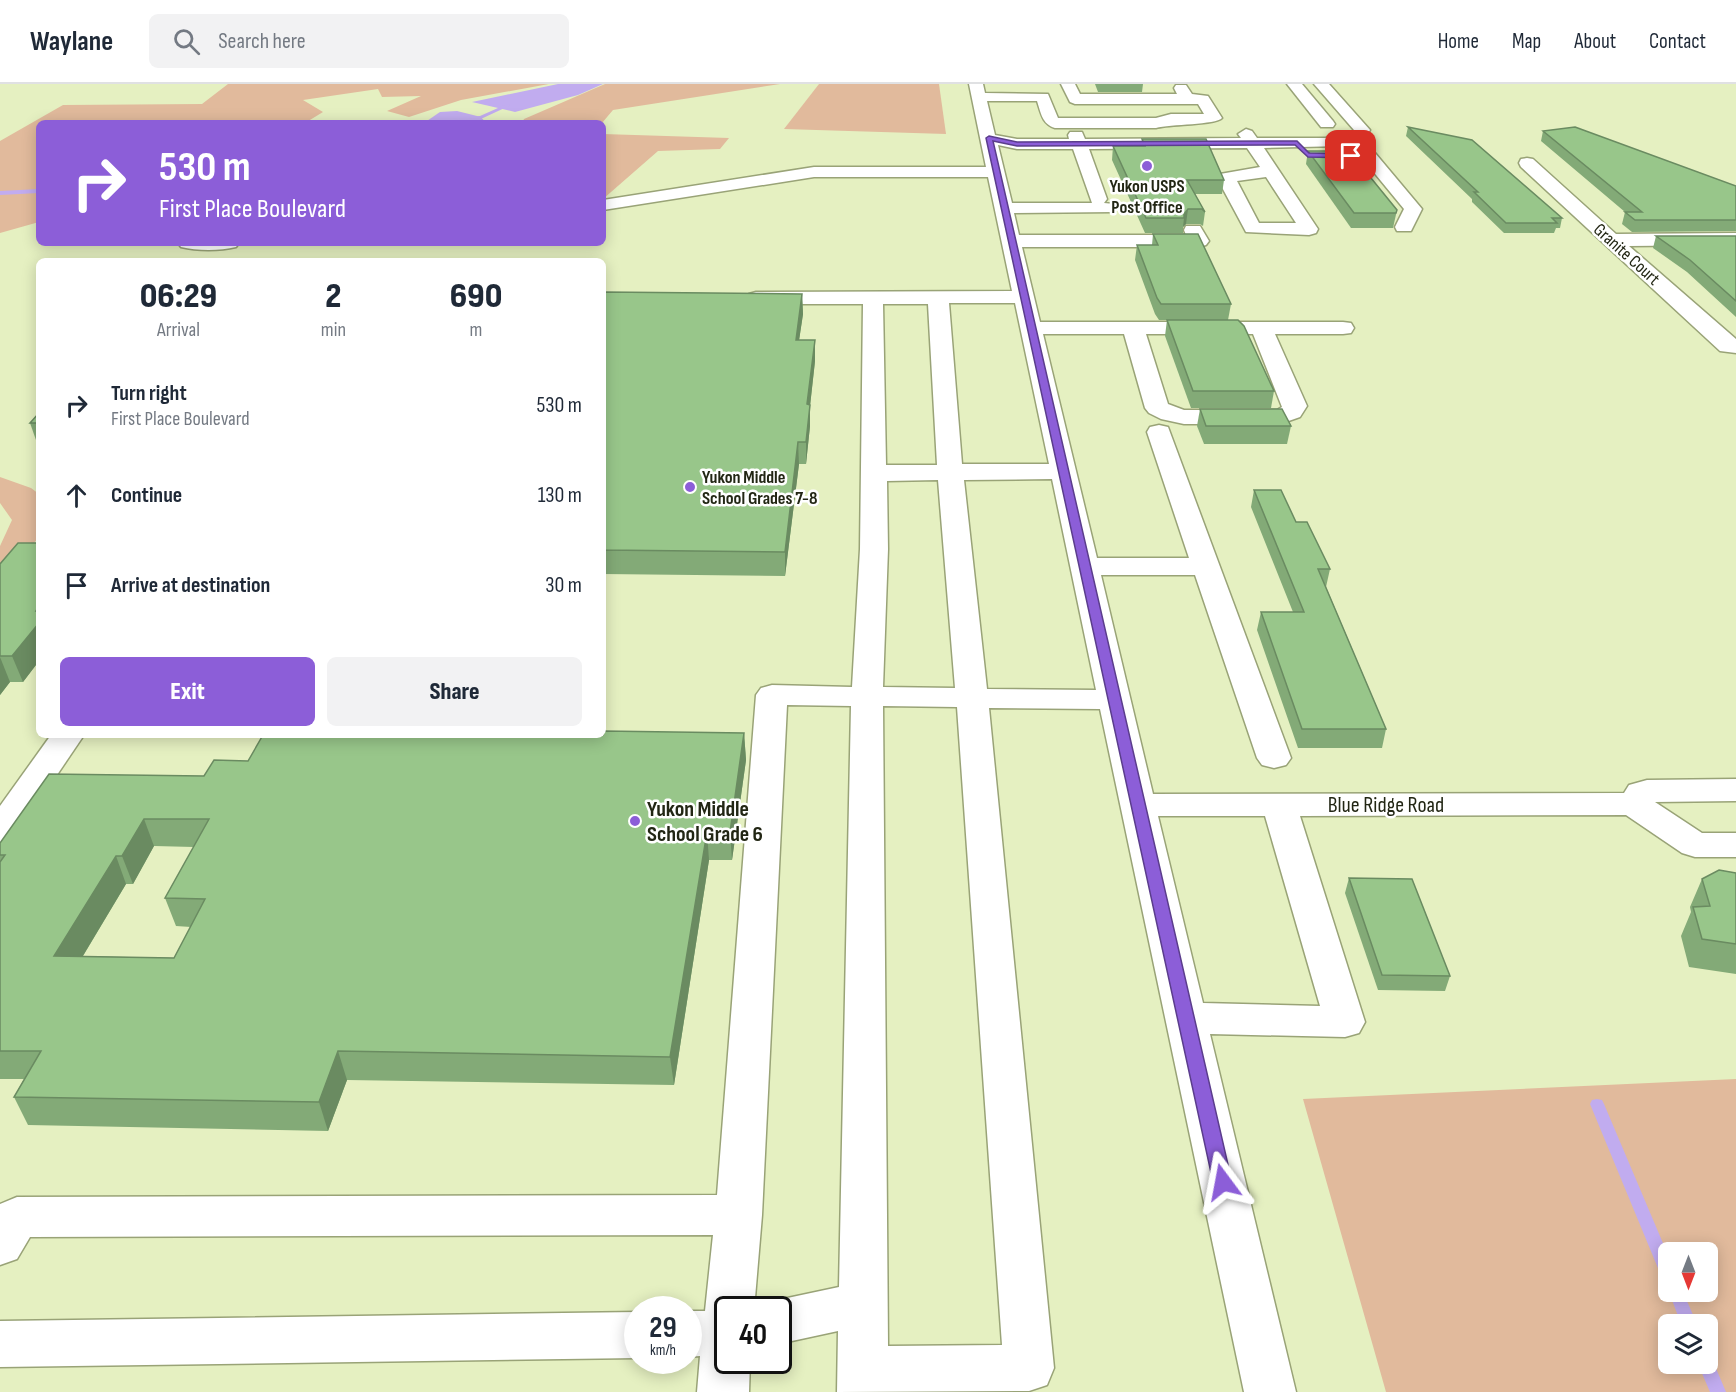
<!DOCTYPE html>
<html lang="en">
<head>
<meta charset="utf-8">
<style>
  :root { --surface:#fff; --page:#f2f2f3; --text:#1f2937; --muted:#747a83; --line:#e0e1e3; --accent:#8c5ed8 }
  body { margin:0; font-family:"Sofia Sans Condensed",sans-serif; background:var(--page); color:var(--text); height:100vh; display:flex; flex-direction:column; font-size:22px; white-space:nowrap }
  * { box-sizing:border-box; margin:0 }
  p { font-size:20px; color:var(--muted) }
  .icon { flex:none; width:33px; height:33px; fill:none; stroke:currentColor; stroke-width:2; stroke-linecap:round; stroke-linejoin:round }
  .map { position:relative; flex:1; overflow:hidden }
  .drawer { position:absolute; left:36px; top:174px; width:570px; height:480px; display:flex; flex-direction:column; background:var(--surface); border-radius:9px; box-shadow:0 3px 15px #0003 }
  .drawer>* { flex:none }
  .top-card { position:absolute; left:36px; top:36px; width:570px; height:126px; border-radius:9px; box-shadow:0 3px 15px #0003; background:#8c5ed8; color:#fff; overflow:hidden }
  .needle { width:39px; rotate:180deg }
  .tools { position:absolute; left:1658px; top:1158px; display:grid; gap:12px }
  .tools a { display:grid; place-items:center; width:60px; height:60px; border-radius:9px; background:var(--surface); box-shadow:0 3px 15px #0003; font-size:30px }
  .speed { position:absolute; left:624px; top:1212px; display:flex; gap:12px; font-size:30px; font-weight:700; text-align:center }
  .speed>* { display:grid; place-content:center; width:78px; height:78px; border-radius:50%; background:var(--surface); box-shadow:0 3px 15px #0003; line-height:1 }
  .speed small { font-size:15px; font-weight:400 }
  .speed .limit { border:3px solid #111; border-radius:9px; background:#fff; color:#111 }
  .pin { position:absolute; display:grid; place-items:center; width:51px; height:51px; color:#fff; margin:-26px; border-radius:12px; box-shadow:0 3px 9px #0006 }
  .me { position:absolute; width:66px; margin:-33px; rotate:347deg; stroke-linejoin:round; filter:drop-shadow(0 0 4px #0008) }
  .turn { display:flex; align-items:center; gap:21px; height:126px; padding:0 24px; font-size:27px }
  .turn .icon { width:78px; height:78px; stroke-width:2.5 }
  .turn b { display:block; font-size:42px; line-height:51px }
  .eta { display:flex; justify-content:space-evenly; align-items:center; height:102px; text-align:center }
  .eta b { font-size:36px; font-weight:800; line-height:42px }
  .cta { display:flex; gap:12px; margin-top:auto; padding:12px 24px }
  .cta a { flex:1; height:69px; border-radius:9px; background:var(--accent); color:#fff; font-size:24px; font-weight:800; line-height:69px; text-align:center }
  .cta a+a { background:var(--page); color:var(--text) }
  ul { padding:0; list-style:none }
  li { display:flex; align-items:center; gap:18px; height:90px; padding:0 24px }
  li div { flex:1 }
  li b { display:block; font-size:22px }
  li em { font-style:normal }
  header { display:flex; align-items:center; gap:36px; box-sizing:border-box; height:84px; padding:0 30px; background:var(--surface); border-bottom:2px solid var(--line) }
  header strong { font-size:28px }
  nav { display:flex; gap:33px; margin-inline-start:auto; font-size:21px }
  .search { width:420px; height:54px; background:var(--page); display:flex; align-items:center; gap:15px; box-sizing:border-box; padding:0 21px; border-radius:9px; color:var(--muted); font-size:22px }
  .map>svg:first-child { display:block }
  .green { fill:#e1ba9c; fill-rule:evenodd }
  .water { fill:#c1acef }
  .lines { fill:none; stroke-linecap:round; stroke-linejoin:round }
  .stream { fill:#c1acef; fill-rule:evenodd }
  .minor-casing { stroke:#99a377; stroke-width:3 }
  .minor { fill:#fff; fill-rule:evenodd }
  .wall { fill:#83aa77; fill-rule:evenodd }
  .shaded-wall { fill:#6a8b61 }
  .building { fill:#98c68a; stroke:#6a8b61; stroke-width:1.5; fill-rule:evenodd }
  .route { fill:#8c5ed8; stroke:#5b3d8c; stroke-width:1.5 }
  .poi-dot { fill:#8c5ed8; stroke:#fff; stroke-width:2 }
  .labels { text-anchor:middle; stroke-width:5; stroke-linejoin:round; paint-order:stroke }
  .far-poi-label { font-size:18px; font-weight:bold; fill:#222614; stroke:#fff }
  .far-street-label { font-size:18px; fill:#222614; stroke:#fff }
  .street-label { font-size:22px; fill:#222614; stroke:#fff }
  .poi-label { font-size:22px; font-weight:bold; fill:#222614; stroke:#fff; text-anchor:start }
</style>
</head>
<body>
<header>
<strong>Waylane</strong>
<div class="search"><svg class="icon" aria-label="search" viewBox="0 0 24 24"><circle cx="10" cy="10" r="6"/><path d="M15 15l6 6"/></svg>Search here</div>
<nav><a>Home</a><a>Map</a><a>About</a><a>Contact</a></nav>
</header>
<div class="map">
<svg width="1736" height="1308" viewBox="0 0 1736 1308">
  <rect width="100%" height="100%" fill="#e5f0c1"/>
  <g class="green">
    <polygon points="228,0 549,0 461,16 409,33 387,27 421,12 382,13 378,5 303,16 323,28 305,39 39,39 39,138 0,149 0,57 63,21 202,20"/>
    <polygon points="605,0 780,0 613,26 602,39 522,39 524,35"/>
    <polygon points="819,0 939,0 946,50 784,45"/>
    <polygon points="603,50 729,54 720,65 658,67 603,115"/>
    <polygon points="0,393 31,404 39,410 39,453 0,500 0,462 12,436 0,419"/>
    <path d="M1736 995V1308H1386L1303 1015ZM1707 1168V1208H1668V1168ZM1707 1240V1280H1668V1240Z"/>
  </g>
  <g class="water">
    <polygon points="558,0 603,0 578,11 515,28 472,18"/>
    <polygon points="457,27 481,33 486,39 424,39 440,28"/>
  </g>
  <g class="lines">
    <g class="stream">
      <polygon points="507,20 511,21 483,34 455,36 456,39 452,39 450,35 480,32"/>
      <polygon points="39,105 39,109 0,111 0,107"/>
      <polygon points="1597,1015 1602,1016 1604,1020 1668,1171 1668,1196 1663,1194 1660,1189 1590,1020 1592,1016"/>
      <polygon points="1669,1208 1683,1208 1697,1240 1681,1240"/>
      <polygon points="1707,1273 1712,1275 1726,1308 1710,1308 1698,1280 1707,1280"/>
    </g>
    <g class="minor-casing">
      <g id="minor">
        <path d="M969 0H983L985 9 1048 10 1058 34H1156L1171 30H1204L1198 20H1075L1070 18 1061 0H1075L1080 10H1177L1174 4 1176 1H1186L1192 10 1208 12 1222 34C1216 41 1170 40 1156 44H1055C1042 40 1041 29 1037 17H987L995 51 1017 55H1069L1068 51 1070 48H1082L1085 55 1241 54 1238 50 1246 45 1252 47 1257 54H1325L1351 51 1354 46 1314 0H1329L1370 46 1362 59 1370 63 1422 125 1411 147H1397L1395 143 1404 125 1358 69 1342 62 1264 64 1318 145 1316 149 1309 151 1246 148 1217 94 1220 90 1260 83 1247 64 1089 65 1107 115 1104 119 1114 120 1117 124 1114 128 1014 129 1019 151H1186L1184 146 1186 142H1200L1209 157 1206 161 1199 163H1022L1040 238H1343L1351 239 1354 244 1351 249 1343 250H1275L1307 322 1300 333 1280 340H1184L1161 335 1149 329 1145 324 1124 250H1043L1097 474H1189L1147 348 1150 343 1159 341 1168 343 1291 674 1286 681 1274 684 1262 681 1257 674 1195 491H1101L1153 710 1624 709 1629 701 1647 696 1736 695V717L1655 718 1702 749H1736V773H1695L1682 769 1626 731 1300 732 1365 938 1359 949 1345 953 1210 950 1296 1308H1244L1100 625 989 624 1054 1284 1047 1301 1029 1307 837 1308 838 1247 778 1260V1226H759L761 1222 778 1216 839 1203 851 622 787 621 762 1131 754 1226H728V1276H750L749 1308H697L700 1272 688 1273V1227H705L713 1151 30 1153 17 1175 0 1181V1120L17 1113 717 1111 756 611 761 604 772 601 852 603 860 465 863 220H756L749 218 746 214 749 210 756 208 1012 207 988 93H814L603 126V116L814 83H986ZM998 61 1017 65H1073L1092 119H1012ZM1266 93 1296 139H1259L1237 97ZM949 219H1015L1049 380H962ZM883 220H928L937 381H886ZM1146 250H1253L1282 323 1277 326H1184L1168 320ZM1052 395 1096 606 987 605 964 396ZM938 396 955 604 883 603 888 465 887 397ZM883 622 957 623 1002 1261 888 1262ZM1158 732H1265L1320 922 1203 919Z"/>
        <polygon points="1287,0 1302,0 1333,37 1335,40 1333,43 1321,43"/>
        <polygon points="1527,74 1533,75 1616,150 1736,149 1736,161 1629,162 1736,255 1736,269 1720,267 1521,83 1519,79 1521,75"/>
        <path d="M178 159H239L236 163C220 167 197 167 181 163Z"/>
        <polygon points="51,651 84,651 13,756 0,760 0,722"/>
        <polygon points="638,1228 638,1274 0,1283 0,1237"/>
      </g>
    </g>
    <use href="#minor" class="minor"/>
  </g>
  <g class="wall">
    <polygon points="1095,0 1143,0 1142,8 1098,8"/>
    <polygon points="1408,43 1562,134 1560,144 1556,144 1554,149 1504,149 1472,118 1472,115 1406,52"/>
    <polygon points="1543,47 1736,102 1736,147 1632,148 1622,140 1625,128 1541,57"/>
    <polygon points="1142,55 1224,96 1222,110 1195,110 1205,128 1203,142 1200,140 1186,140 1183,143 1183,149 1145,149 1112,76 1113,62 1141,62"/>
    <polygon points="1308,67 1397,126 1393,144 1351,144 1306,80"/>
    <polygon points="1153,150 1231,220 1228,236 1159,236 1155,230 1135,176 1137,161 1152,161"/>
    <polygon points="1656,152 1736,152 1736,233 1687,188 1653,164"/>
    <polygon points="603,208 802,210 803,230 799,256 815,256 815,277 810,322 810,342 806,380 799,380 785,492 603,490"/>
    <polygon points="1167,236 1274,307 1271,324 1191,324 1165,252"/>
    <polygon points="1200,325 1291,342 1287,360 1204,360 1197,342"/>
    <polygon points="39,329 39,356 36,356 30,339"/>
    <polygon points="1254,406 1296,438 1330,485 1326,503 1386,645 1382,664 1298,664 1257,546 1261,528 1293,528 1251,423"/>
    <polygon points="39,459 39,577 23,598 10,598 0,611 0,480"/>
    <path d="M744 649 746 676 732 776H709L674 1001 347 996 328 1047 28 1041 14 1013 24 995H0V759L248 677ZM154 762 194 763 165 814 176 842 191 843 174 874 83 872 126 800H133Z"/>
    <polygon points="1736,789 1736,890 1689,883 1681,852 1691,828 1690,823 1702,795"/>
    <polygon points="1349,794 1450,892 1445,907 1378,906 1345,809"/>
  </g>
  <g class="shaded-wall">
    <polygon points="1188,125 1186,140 1183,143 1184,134 1184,130"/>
    <polygon points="802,210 803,230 796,277 796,256"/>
    <polygon points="815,256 815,277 810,322 810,342 806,380 806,358 807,320"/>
    <polygon points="798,358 799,380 785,492 785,468"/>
    <polygon points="39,539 39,577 23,598 12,572"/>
    <polygon points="0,573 10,598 0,611"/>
    <polygon points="744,649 746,676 732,776 730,748"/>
    <polygon points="144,735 154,762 133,800 122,772"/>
    <polygon points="707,748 709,776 674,1001 670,973"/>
    <polygon points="116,772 126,800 66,900 54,872"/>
    <polygon points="338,967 347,996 328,1047 319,1018"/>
  </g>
  <g class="building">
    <polygon points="1408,43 1472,56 1562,134 1552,134 1557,139 1506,139 1474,108 1478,108"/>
    <polygon points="1575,43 1736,102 1736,136 1635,136 1625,128 1642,128 1543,47"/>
    <polygon points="1142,55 1206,55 1224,96 1187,96 1205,128 1202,125 1188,125 1184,130 1184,134 1146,134 1113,62 1145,62"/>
    <polygon points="1308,67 1349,67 1397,126 1396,129 1354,129"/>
    <polygon points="1153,150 1198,150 1231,220 1161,220 1157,214 1137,161 1158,161"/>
    <polygon points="1656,152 1736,152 1736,217 1690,176"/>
    <polygon points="603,208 802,210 796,256 815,256 807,320 810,321 806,358 798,358 785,468 603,466"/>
    <polygon points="1167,236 1238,236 1244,242 1274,307 1193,307"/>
    <polygon points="1200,325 1282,325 1291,342 1206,342"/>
    <polygon points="39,329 39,339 30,339"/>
    <polygon points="1254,406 1281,406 1296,438 1307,438 1330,485 1318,485 1386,645 1302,645 1261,528 1304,528"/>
    <polygon points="18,459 39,459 39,522 36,527 39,527 39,539 12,572 0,572 0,480"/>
    <path d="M603 647 744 649 730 748H707L670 973 338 967 319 1018 14 1013 41 967H0V778L5 771H0V759L49 690 204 692 214 676 248 677 263 651H603ZM144 735H209L165 814 205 815 174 874 54 872 116 772H122Z"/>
    <polygon points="1719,786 1736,789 1736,860 1702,855 1693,823 1710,822 1702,795"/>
    <polygon points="1349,794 1412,795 1450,892 1382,891"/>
  </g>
  <polygon class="route" points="989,52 1017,58 1297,57 1309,69 1351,70 1354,72 1351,74 1308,73 1295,61 1017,62 993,57 1232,1098 1229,1103 1223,1106 1216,1103 1213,1098 986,54"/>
  <g class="poi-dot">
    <circle cx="1147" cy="82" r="6"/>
    <circle cx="690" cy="403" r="6"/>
    <circle cx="635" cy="737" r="6"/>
  </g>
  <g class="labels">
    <g class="far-poi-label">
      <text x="1147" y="108">Yukon USPS<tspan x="1147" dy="21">Post Office</tspan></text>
      <text x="702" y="399" text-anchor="start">Yukon Middle<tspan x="702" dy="21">School Grades 7-8</tspan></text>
    </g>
    <g class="far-street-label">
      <text transform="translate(1627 170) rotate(42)" y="6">Granite Court</text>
    </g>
    <g class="street-label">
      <text x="1386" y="728">Blue Ridge Road</text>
    </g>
    <g class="poi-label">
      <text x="647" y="732">Yukon Middle<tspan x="647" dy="25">School Grade 6</tspan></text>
    </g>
  </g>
</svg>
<div class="tools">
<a><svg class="needle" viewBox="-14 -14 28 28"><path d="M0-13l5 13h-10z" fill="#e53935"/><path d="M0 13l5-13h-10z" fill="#747a83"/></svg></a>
<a><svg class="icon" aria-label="layers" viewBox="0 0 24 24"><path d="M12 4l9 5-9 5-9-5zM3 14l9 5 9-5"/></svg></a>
</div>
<div class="speed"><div>29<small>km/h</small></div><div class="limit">40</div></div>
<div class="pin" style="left:1351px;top:72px;background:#d93025"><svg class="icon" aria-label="arrive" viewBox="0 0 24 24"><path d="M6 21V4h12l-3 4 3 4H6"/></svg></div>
<svg class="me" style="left:1223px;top:1098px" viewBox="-20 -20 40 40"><path d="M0-17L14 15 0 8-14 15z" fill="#8c5ed8" stroke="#fff" stroke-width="4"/></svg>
<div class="top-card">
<div class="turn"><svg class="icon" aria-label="right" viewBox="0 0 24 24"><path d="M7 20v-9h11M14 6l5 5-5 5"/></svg><div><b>530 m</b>First Place Boulevard</div></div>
</div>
<section class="drawer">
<div class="eta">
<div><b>06:29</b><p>Arrival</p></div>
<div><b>2</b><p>min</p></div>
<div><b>690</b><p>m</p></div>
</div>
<ul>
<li><svg class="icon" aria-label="right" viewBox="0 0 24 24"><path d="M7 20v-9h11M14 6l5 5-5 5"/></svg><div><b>Turn right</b><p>First Place Boulevard</p></div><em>530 m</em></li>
<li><svg class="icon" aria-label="ahead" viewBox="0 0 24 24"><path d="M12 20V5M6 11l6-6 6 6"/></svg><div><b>Continue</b></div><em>130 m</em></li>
<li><svg class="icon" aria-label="arrive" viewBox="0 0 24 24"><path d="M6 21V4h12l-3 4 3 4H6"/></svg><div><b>Arrive at destination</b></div><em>30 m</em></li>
</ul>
<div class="cta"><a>Exit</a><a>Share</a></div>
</section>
</div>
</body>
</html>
